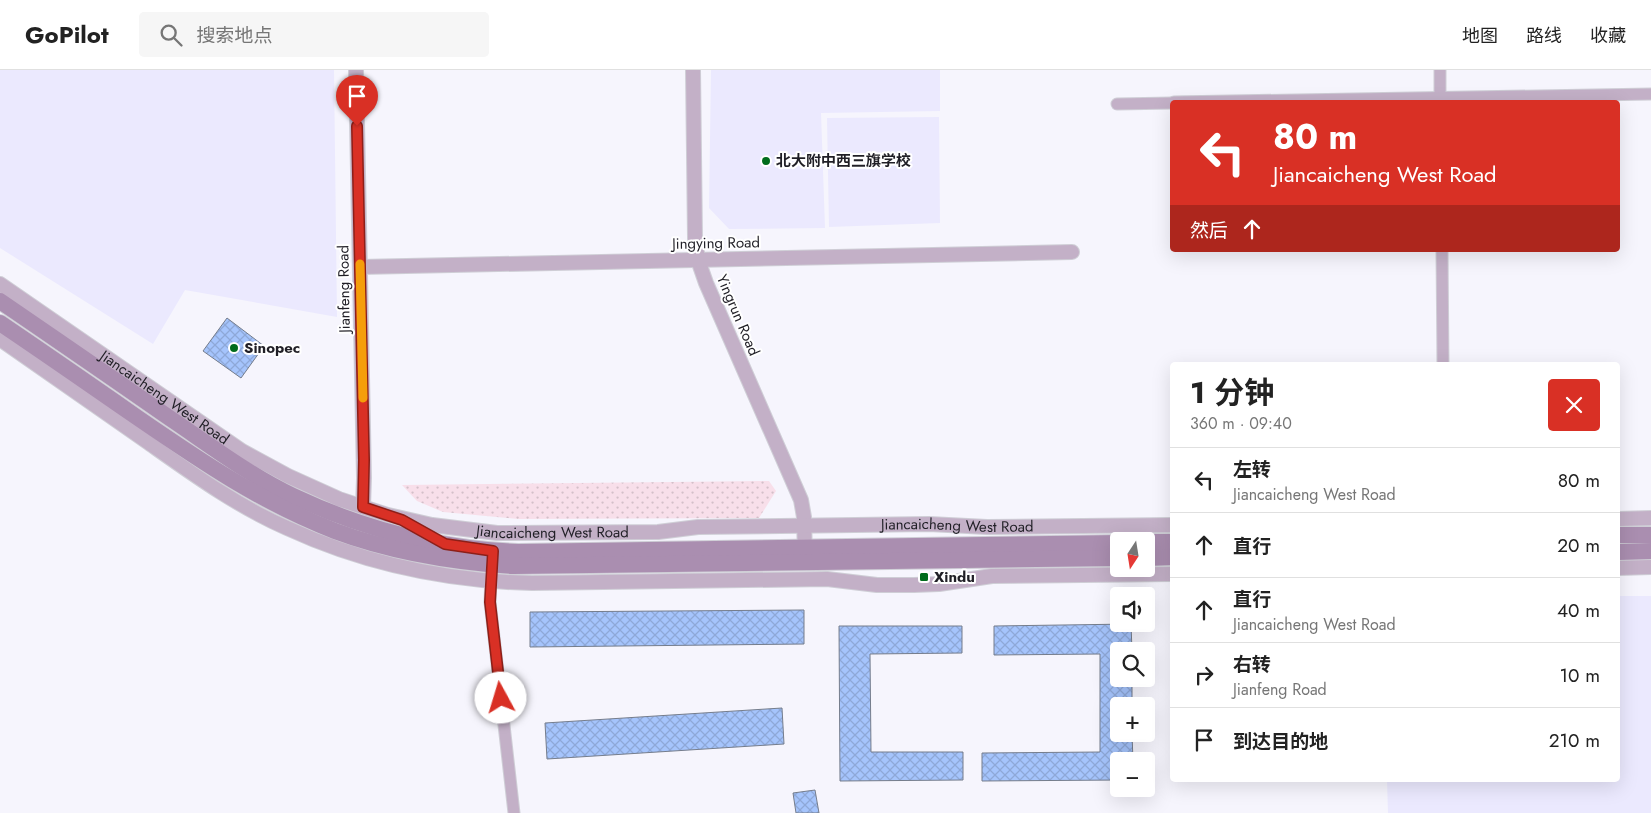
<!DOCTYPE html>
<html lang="zh">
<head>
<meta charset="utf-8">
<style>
  :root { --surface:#fff; --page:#f6f6f6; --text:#222; --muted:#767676; --line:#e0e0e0 }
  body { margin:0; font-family:Jost,"Noto Sans SC",sans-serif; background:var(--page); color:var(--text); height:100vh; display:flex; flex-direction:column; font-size:19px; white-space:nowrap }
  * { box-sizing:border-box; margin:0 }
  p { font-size:16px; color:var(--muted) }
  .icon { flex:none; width:28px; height:28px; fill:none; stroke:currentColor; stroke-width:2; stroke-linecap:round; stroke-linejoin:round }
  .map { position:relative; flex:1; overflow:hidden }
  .panel { position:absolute; left:1170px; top:292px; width:450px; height:420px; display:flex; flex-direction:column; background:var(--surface); border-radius:5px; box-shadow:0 5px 20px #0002 }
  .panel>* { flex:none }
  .banner { position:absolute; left:1170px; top:30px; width:450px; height:152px; border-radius:5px; box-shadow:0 5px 20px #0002; background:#d93025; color:#fff; overflow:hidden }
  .needle { width:32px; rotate:192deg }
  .fabs { position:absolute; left:1110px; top:462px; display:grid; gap:10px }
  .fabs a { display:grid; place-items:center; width:45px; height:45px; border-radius:5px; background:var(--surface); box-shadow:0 5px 20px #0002; font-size:25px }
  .pin { position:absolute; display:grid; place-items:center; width:42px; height:42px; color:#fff; margin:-51px -21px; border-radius:50% 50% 50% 0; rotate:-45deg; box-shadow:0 0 5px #0007 }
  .pin .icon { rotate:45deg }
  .me { position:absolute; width:55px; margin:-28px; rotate:354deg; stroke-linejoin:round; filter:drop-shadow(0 0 4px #0008) }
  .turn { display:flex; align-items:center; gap:18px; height:105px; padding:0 20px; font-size:22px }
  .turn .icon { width:65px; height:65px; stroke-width:2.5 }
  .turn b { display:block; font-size:35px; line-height:42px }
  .then { display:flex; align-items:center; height:48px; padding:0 20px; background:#0003; gap:10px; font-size:19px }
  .round { display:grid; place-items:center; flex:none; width:52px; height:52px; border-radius:5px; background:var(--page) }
  .overview { display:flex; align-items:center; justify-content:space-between; height:85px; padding:0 20px }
  h1 { font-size:30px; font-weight:700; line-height:38px }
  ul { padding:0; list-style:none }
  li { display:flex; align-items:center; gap:15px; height:65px; padding:0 20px; border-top:1px solid var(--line) }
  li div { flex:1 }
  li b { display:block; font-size:19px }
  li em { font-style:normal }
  header { display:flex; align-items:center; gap:30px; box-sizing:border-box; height:70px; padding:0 25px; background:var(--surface); border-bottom:1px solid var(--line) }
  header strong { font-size:24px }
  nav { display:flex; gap:28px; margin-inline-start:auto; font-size:18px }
  .search { width:350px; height:45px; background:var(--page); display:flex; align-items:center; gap:12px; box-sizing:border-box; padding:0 18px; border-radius:5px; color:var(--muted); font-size:19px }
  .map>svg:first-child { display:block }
  .built { fill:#ebe9fe }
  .park { fill:url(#park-dots) }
  .building { fill:url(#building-cross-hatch); stroke:#757d8c }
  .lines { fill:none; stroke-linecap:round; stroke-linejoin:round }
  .minor-casing { stroke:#cfced6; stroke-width:13 }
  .tertiary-casing { stroke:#cfced6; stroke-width:16 }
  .secondary-casing { stroke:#cfced6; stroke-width:18 }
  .minor { stroke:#c3b0c7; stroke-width:11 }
  .tertiary { stroke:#c3b0c7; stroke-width:14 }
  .secondary { stroke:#aa8eb0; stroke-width:16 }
  .route-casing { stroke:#8d1f18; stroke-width:12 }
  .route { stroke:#d93025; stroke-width:9 }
  .slow { stroke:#f59e0b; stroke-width:9 }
  .poi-dot { fill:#006c1c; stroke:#fff; stroke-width:2 }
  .labels { text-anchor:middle; stroke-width:4; stroke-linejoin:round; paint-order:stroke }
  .poi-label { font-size:15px; font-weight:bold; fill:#201f26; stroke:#fff; text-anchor:start }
  .street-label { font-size:15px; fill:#201f26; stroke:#fff }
</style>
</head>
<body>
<header>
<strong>GoPilot</strong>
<div class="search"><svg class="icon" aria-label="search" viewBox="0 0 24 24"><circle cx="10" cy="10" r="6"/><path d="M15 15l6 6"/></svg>搜索地点</div>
<nav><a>地图</a><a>路线</a><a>收藏</a></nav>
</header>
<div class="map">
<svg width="1651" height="743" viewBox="0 0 1651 743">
  <defs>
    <pattern id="park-dots" width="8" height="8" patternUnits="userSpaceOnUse" patternTransform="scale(1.25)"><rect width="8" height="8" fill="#f8dfea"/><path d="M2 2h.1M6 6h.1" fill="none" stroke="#d4bfc9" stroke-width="1.8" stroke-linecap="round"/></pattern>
    <pattern id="building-cross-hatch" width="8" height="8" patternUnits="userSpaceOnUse" patternTransform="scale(1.25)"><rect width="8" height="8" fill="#a5c4fc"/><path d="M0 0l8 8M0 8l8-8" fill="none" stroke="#8ea8d8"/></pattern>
  </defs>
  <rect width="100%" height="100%" fill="#f6f5fd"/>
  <g class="built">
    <polygon points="0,0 334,0 337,247 185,220 153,274 0,178"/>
    <polygon points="711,0 940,0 940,41 821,43 825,158 729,159 709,138"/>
    <polygon points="939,47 940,153 829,157 827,48"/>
    <polygon points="1618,526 1651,526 1651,743 1388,743 1387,710 1618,710"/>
  </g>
  <polygon class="park" points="769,411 776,421 759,448 518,449 443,442 417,431 402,415"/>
  <g class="building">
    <polygon points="227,248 264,276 241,308 203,281"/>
    <polygon points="804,540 804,574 530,577 530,542"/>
    <polygon points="1131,554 1132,581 1119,581 1119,609 1132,609 1132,636 1119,636 1119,664 1132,664 1133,691 1119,691 1119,710 982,711 982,683 1100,682 1100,584 994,585 994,556"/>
    <polygon points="839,556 962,556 962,583 870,584 871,682 963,682 963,710 840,711"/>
    <polygon points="782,638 784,674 547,689 545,653"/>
    <polygon points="815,720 819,743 796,743 793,723"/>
  </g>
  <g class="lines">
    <g class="minor-casing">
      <g id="minor">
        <polyline points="1440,0 1440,32"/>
        <polyline points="1174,32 1651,24"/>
        <polyline points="1117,34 1172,33"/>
        <polyline points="1442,180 1443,295"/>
        <polyline points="491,504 490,532 514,743"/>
      </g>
    </g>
    <g class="tertiary-casing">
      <g id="tertiary">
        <polyline points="356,0 364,408 363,437"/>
        <polyline points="693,0 695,168 698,190 706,213 801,430 804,447 805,488"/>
        <polyline points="360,197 1072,182"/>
        <path id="s1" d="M0 214 242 381 288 406 339 429 363 437 388 445 432 455 497 463 658 462 698 457 929 454 987 457 1172 455"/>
        <path d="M0 269C50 304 99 338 149 373 193 404 237 436 287 458 365 494 447 511 532 513L827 509 877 515H914L939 514 992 506 1172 504"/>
        <polyline points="1618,449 1651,448"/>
        <polyline points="1618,498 1651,497"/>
      </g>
    </g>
    <g class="secondary-casing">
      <g id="secondary">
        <path d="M0 231C57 270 114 309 171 349 211 376 249 405 293 426 363 459 441 479 518 482L1119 473"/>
        <path d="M0 253C46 284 92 316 138 348 202 392 261 432 335 461 391 482 453 492 513 496L1119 488"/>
        <polyline points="1618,465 1651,465"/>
        <polyline points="1146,472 1172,472"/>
        <polyline points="1618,482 1651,481"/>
        <polyline points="1146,488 1172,487"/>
      </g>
    </g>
    <use href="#minor" class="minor"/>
    <use href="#tertiary" class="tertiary"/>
    <use href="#secondary" class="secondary"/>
  </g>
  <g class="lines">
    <g class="route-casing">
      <polyline id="route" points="357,56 364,390 363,437 402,450 445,474 493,481 490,532 501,628"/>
    </g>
    <use href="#route" class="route"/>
    <polyline class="slow" points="360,194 363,328"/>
  </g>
  <g class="poi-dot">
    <circle cx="766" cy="91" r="5"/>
    <circle cx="234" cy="278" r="5"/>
    <rect x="919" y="502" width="10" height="10" rx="2.5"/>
  </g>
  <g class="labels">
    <g class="poi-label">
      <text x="776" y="96">北大附中西三旗学校</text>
      <text x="244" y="283">Sinopec</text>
      <text x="934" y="512">Xindu</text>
    </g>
    <g class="street-label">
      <text transform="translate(716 173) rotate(-1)" y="5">Jingying Road</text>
      <text transform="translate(344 219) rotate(-91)" y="5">Jianfeng Road</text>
      <text transform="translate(738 245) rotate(67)" y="5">Yingrun Road</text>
      <text dy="5" stroke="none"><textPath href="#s1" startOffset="200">Jiancaicheng West Road</textPath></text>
      <text dy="5" stroke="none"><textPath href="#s1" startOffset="1025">Jiancaicheng West Road</textPath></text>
      <text dy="5" stroke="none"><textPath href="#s1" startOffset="620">Jiancaicheng West Road</textPath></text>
    </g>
  </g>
</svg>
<div class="fabs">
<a><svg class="needle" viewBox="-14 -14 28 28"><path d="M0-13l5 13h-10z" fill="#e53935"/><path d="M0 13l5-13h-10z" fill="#767676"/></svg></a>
<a><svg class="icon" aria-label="sound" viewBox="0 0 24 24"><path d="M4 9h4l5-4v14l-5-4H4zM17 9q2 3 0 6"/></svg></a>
<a><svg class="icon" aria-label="search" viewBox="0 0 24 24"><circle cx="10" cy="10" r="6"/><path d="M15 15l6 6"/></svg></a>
<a>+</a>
<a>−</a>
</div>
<div class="pin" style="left:357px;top:56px;background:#d93025"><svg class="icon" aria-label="arrive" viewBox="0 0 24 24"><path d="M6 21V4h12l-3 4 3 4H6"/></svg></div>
<svg class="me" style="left:501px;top:628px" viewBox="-20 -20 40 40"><circle r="19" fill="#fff"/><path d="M0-13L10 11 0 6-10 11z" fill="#d93025"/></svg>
<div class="banner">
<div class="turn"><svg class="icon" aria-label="left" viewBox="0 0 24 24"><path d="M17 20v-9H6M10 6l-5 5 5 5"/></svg><div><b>80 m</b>Jiancaicheng West Road</div></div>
<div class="then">然后<svg class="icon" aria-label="ahead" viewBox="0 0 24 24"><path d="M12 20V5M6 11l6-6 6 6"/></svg></div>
</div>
<section class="panel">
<div class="overview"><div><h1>1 分钟</h1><p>360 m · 09:40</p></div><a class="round" style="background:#d93025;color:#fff"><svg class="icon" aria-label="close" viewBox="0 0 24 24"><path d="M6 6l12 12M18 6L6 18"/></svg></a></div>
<ul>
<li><svg class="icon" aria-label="left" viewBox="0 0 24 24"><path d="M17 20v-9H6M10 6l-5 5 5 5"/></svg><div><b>左转</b><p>Jiancaicheng West Road</p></div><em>80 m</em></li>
<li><svg class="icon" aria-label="ahead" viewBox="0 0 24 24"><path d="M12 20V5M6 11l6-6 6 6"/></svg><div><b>直行</b></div><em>20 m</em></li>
<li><svg class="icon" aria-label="ahead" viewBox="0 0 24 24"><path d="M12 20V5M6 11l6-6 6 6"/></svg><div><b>直行</b><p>Jiancaicheng West Road</p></div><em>40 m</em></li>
<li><svg class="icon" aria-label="right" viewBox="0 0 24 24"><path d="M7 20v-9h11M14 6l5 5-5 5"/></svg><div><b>右转</b><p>Jianfeng Road</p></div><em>10 m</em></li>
<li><svg class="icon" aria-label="arrive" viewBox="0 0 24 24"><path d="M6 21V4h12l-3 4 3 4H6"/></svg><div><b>到达目的地</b></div><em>210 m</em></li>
</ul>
</section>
</div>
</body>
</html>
